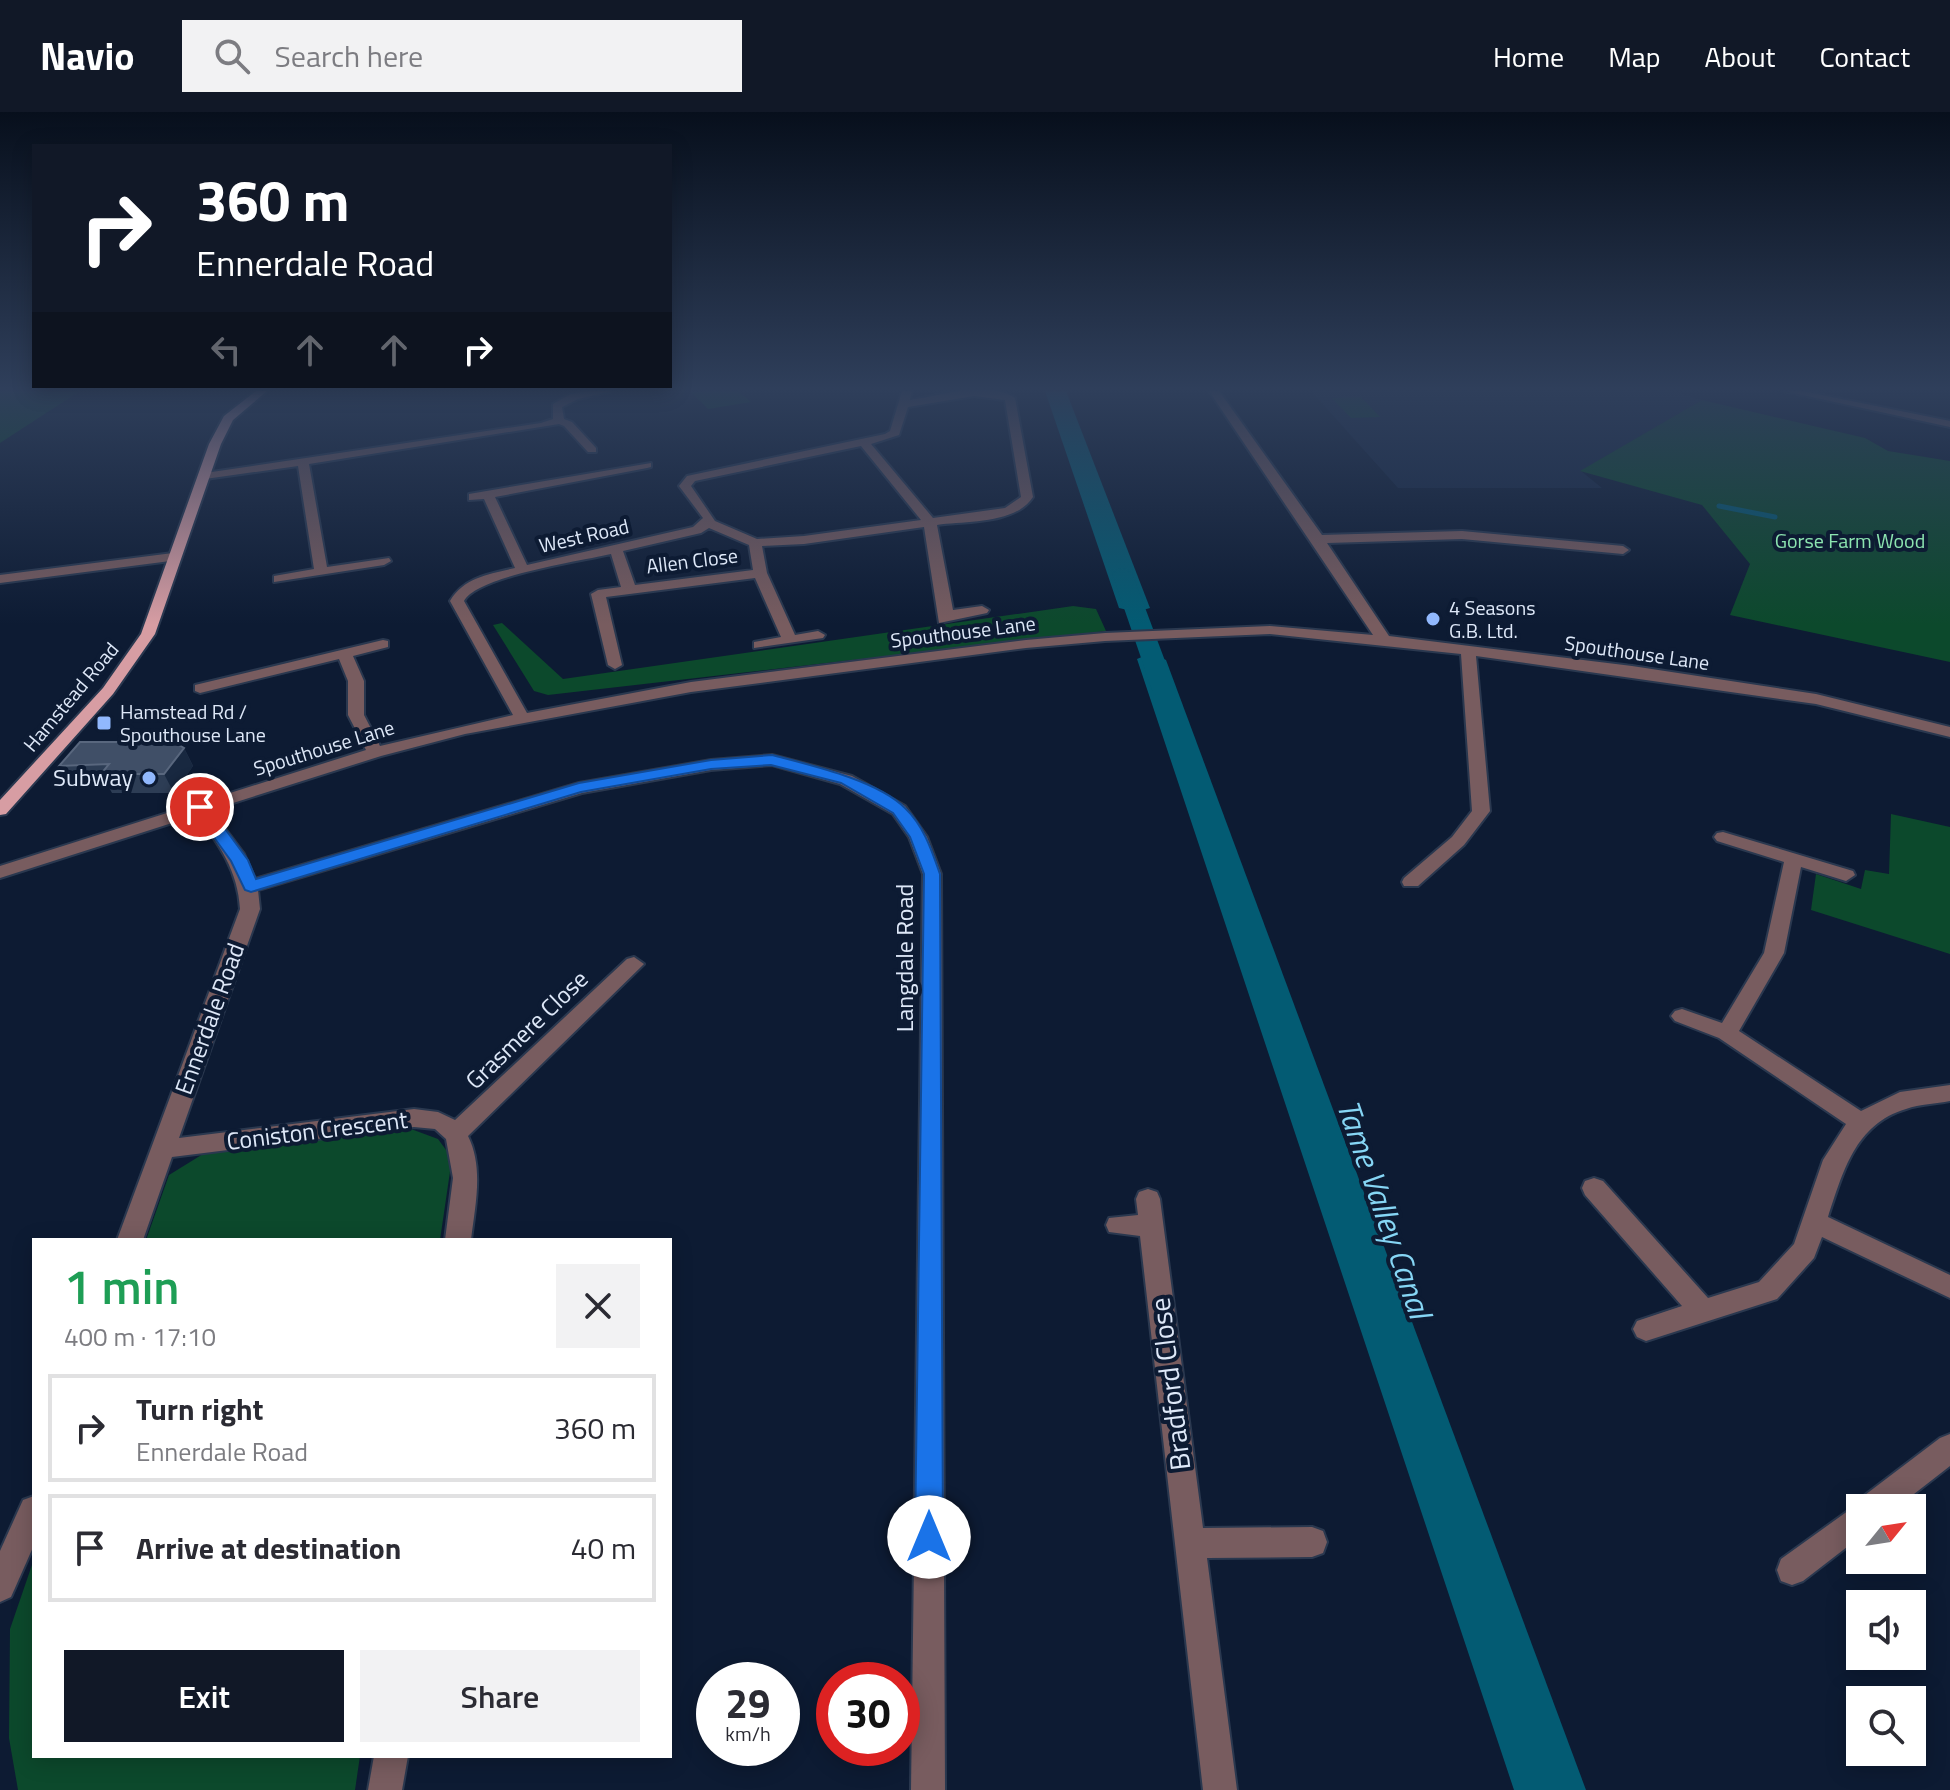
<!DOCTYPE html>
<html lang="en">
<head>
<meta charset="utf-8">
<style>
  :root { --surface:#fff; --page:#f2f2f3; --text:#2b2b33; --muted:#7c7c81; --line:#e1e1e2; --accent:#111827 }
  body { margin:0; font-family:"Titillium Web",sans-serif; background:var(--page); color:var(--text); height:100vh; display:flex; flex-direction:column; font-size:30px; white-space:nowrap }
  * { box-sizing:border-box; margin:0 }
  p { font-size:26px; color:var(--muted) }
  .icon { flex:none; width:44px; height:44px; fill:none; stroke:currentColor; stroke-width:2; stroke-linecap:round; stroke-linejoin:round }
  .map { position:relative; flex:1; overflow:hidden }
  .panel { position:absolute; left:32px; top:1126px; width:640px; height:520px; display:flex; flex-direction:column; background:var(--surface); border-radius:0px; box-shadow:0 4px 20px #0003 }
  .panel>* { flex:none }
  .top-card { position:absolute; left:32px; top:32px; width:640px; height:244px; border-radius:0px; box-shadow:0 4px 20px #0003; background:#111827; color:#fff; overflow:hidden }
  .needle { width:52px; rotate:60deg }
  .buttons { position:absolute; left:1846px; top:1382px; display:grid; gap:16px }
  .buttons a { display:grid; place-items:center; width:80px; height:80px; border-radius:0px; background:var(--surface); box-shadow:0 4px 20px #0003; font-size:40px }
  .speed { position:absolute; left:696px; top:1550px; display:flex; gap:16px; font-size:40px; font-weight:700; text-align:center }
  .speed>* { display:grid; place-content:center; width:104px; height:104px; border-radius:50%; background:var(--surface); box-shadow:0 4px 20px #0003; line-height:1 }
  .speed small { font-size:20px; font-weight:400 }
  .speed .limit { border:12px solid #d22; background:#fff; color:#111 }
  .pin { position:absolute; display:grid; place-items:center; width:68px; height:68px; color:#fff; margin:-34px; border:4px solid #fff; border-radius:50%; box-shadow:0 2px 8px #0007 }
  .me { position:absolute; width:88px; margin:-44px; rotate:0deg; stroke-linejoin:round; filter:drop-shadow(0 0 6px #0008) }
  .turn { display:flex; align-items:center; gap:28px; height:168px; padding:0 32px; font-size:36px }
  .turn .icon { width:104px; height:104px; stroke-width:2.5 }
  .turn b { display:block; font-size:56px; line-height:68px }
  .lanes { display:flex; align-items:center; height:76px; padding:0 32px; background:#0003; justify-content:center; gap:40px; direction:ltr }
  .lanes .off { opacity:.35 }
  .round { display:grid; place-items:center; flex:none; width:84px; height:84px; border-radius:0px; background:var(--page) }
  .summary { display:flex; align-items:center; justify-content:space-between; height:136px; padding:0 32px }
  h1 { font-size:48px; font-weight:600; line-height:60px; color:#1e9e55 }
  .action { display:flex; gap:16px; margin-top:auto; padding:16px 32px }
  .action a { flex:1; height:92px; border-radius:0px; background:var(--accent); color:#fff; font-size:32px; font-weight:600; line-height:92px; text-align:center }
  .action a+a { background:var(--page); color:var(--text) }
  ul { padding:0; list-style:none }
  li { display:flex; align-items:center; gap:24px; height:108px; margin:0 16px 12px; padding:0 16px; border:4px solid var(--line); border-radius:0px }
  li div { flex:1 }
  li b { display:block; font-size:30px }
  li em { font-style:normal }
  header { display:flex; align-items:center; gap:48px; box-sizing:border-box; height:112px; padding:0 40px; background:var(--accent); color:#fff }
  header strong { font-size:38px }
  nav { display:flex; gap:44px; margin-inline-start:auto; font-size:28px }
  .search { width:560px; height:72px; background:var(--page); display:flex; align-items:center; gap:20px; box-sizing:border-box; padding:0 28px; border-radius:0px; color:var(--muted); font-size:30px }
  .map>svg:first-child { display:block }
  .built { fill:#162744 }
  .green { fill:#0c492c }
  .water { fill:#035b73 }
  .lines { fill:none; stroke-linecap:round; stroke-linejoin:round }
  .stream { stroke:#035b73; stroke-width:5 }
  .canal { fill:#035b73; fill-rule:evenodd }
  .minor-casing { stroke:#2a384f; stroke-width:4 }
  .major-casing { stroke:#2a384f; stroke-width:4 }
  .minor { fill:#785c5f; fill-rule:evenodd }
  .major { fill:#d79da3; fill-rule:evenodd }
  .wall { fill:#2d3d55 }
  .shaded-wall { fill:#182840 }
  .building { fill:#404f67; stroke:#59677e; stroke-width:2 }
  .route { fill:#1a73e8; stroke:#114b97; stroke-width:2 }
  .poi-dot { fill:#91b8fd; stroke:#0d1b33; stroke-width:3 }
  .labels { text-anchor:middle; stroke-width:8; stroke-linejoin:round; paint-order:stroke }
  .far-street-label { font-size:20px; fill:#dee8f8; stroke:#0d1b33 }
  .far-park-label { font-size:20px; fill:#8ce4b0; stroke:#0d1b33 }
  .far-poi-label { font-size:20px; fill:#dee8f8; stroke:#0d1b33; text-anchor:start }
  .poi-label { font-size:24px; fill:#dee8f8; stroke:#0d1b33; text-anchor:end }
  .street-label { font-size:24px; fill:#dee8f8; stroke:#0d1b33 }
  .near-street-label { font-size:28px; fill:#dee8f8; stroke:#0d1b33 }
  .near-water-label { font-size:32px; font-style:italic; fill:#86d6f5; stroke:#0d1b33 }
</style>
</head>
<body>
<header>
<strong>Navio</strong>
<div class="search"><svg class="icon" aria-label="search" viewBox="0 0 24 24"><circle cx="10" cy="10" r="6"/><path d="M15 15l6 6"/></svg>Search here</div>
<nav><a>Home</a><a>Map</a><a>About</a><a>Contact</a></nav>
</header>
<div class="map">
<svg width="1950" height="1678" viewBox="0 0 1950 1678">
  <rect width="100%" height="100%" fill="#0d1b33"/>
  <polygon class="built" points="1311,279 1672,279 1702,288 1581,359 1602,376 1398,376"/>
  <g class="green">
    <polygon points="0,279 80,279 0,331"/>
    <polygon points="738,279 751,290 708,297 691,280"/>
    <polygon points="1361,285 1380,305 1351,306 1332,286"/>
    <polygon points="1702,288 1865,326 1888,339 1950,349 1950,550 1730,503 1750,452 1702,393 1580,359"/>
    <polygon points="1073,494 1096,497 1106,519 548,583 534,579 493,513 502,511 563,567"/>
    <polygon points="1891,702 1950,715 1950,842 1811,798 1816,762 1861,777 1865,758 1889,762"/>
    <polygon points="411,1017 438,1027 452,1046 440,1128 146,1128 169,1063 203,1042"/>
    <polygon points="34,1447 34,1644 360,1644 355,1678 18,1678 9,1626 10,1517"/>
  </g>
  <g class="water">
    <polygon points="1045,279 1066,279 1150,496 1136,500 1119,496"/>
    <polygon points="1151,541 1166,548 1586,1678 1514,1678 1137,547"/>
  </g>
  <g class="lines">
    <polyline class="stream" points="1719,394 1775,405"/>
    <polygon class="canal" points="1122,455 1132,461 1176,578 1172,583 1156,583 1152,578 1112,461"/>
    <g class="minor-casing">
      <g id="minor">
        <polygon points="590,279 612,279 578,287 562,295 564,307 572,310 596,336 596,340 588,340 564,314 559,312 309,352 327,455 389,446 391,449 384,453 274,470 274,464 314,457 298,354 205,367 199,364 205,361 541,311 553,307 553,292 571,282"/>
        <path d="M902 279H912L910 288C941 284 987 267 1015 286L1033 385C1016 412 966 409 937 413L953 498 982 494 989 498 987 501 939 511 924 415 804 432 762 434 767 461 795 523 818 519 825 523 823 526 754 536V530L781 525 755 466 606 485 622 553 615 557 608 553 591 482 598 478 621 475 611 442C581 449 477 464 464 489L527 601 691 570 1026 528 1105 521 1270 514 1373 523 1209 279H1219L1322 423 1462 419 1623 434 1629 438 1623 442 1462 427 1327 431 1389 524 1632 554 1816 582 1950 615V625L1816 592 1476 544 1490 699 1464 733 1418 774H1404L1402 770 1404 766 1452 725 1472 699 1461 542 1270 522 1105 529 1026 536 691 580 465 622 381 644 211 698 244 742 255 767 579 671 711 648 772 643 852 664 905 694 927 725 941 762 945 1678H911L923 762 909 725 893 702 840 672 772 653 711 658 582 681 258 778 260 797 179 1026 414 997 438 1000 455 1008 627 847 634 845 644 852 468 1024C484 1056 475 1094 471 1128H445L453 1066 446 1027 435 1017 414 1015 172 1045 143 1128H117L240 797C238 759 219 732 197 703L0 766V754L366 638 348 603V569L339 547 200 581 195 579V573L383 528 388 529V535L353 544 364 569V603L380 634 513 603 450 489C464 465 490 462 515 456L484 387 469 388V382L651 351V355L647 356 495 385 527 453 693 415 703 406 679 374 687 364 885 322 890 319ZM974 284 1005 288 1021 385 1005 396 933 406 871 332 899 323 908 295ZM861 334 921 408 804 424 757 427 715 409 691 374 695 369ZM709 416 749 433 753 458 635 473 623 439 701 421Z"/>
        <polygon points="1784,279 1802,279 1950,309 1950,315"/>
        <polygon points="173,441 178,442 178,448 0,471 0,463"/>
        <path d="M1723 720 1853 759 1855 763 1846 769 1801 755 1784 841 1739 919 1861 999 1900 980 1950 973V989C1936 992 1920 992 1906 997 1855 1012 1843 1060 1828 1105L1950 1163V1186L1822 1125 1814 1146 1777 1187 1646 1229 1637 1225 1633 1217 1637 1209 1682 1194 1585 1083 1582 1076 1585 1069 1594 1066 1603 1069 1708 1186 1759 1170 1794 1132 1823 1048 1846 1012 1719 926 1675 909 1671 904 1675 899 1682 897 1722 911 1764 841 1784 750 1717 729 1714 725 1717 721Z"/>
        <polygon points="1148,1077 1157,1080 1160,1087 1203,1416 1312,1415 1323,1419 1327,1430 1323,1441 1312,1445 1207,1446 1237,1678 1203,1678 1140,1124 1109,1120 1106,1113 1109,1106 1138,1103 1136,1087 1139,1080"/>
        <polygon points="1950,1322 1950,1354 1896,1396 1860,1396 1860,1425 1803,1469 1792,1473 1781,1469 1777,1458 1781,1447 1859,1391 1861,1386 1940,1326"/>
        <polygon points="34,1384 34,1433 11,1485 0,1490 0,1439 23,1388"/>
        <polygon points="374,1644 408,1644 402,1678 368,1678"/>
      </g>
    </g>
    <g class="major-casing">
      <polygon id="major" points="256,279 267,279 233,308 221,332 155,522 113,582 6,702 0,703 0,688 103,576 141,522 209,332 224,304"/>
    </g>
    <use href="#minor" class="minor"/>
    <use href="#major" class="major"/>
  </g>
  <polygon class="wall" points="184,636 193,654 174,681 112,681 107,672 70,673 59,654"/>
  <polygon class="shaded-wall" points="184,636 193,654 174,681 164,662"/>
  <polygon class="building" points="157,620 184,636 164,662 101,662 109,652 59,654 80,630 122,630 130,621"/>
  <linearGradient id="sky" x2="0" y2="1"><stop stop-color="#070f1c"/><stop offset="0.54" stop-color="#2f3f5b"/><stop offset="1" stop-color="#2f3f5b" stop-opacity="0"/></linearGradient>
  <rect width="1950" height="513" fill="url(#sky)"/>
  <path class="route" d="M772 643C810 653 877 668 905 696 924 714 932 739 940 762L943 1425 939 1435 929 1439 919 1435 915 1425 924 762 910 725 893 701 841 671 771 653 711 657 581 680 251 780 245 778 231 749 192 695 194 691H206L248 748 256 767 579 671 711 648Z"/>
  <g class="poi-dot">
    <circle cx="1433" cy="507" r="8"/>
    <rect x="96" y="603" width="16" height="16" rx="4"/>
    <circle cx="149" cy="666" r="8"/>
  </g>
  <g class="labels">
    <g class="far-street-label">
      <text transform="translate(584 424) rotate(-13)" y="7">West Road</text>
      <text transform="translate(692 449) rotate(-7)" y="7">Allen Close</text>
      <text transform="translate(963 520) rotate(-7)" y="7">Spouthouse Lane</text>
      <text transform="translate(1637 541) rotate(8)" y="7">Spouthouse Lane</text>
      <text transform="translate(71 585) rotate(-50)" y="7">Hamstead Road</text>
      <text transform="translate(324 636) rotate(-17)" y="7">Spouthouse Lane</text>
    </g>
    <g class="far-park-label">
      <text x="1850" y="436">Gorse Farm Wood</text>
    </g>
    <g class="far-poi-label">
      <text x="1449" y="503">4 Seasons<tspan x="1449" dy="23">G.B. Ltd.</tspan></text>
      <text x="120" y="607">Hamstead Rd /<tspan x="120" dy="23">Spouthouse Lane</tspan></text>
    </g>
    <g class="poi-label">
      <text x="133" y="674">Subway</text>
    </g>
    <g class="street-label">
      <text transform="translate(905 846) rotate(-90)" y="8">Langdale Road</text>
      <text transform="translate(210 907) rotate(-70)" y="8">Ennerdale Road</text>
      <text transform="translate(527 918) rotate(-44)" y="8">Grasmere Close</text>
      <text transform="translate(317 1019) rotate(-7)" y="8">Coniston Crescent</text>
    </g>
    <g class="near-street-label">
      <text transform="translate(1170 1272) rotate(-97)" y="10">Bradford Close</text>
    </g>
    <g class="near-water-label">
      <text transform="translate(1384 1097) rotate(71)" y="11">Tame Valley Canal</text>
    </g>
  </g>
</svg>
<div class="buttons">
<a><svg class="needle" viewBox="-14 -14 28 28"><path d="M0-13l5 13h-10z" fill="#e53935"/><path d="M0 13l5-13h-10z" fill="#7c7c81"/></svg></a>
<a><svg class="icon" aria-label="sound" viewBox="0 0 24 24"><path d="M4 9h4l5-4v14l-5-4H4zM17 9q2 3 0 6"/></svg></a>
<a><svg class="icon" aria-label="search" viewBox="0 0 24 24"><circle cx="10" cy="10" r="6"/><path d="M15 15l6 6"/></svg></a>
</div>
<div class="speed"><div>29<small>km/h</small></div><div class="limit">30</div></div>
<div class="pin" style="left:200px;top:695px;background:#d93025"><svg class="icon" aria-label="arrive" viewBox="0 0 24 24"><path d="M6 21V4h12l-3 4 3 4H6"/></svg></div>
<svg class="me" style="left:929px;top:1425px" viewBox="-20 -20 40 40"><circle r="19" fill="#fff"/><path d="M0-13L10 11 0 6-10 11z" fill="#1a73e8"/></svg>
<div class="top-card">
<div class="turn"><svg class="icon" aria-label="right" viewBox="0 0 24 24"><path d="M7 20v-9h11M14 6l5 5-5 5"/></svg><div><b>360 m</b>Ennerdale Road</div></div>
<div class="lanes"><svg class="icon off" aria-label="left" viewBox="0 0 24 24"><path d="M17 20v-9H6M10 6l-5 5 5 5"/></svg><svg class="icon off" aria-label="ahead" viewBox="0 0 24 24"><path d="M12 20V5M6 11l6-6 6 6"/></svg><svg class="icon off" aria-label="ahead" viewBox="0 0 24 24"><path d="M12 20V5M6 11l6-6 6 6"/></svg><svg class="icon" aria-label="right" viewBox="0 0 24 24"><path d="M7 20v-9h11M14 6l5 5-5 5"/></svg></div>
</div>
<section class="panel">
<div class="summary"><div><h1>1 min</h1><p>400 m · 17:10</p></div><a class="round"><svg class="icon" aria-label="close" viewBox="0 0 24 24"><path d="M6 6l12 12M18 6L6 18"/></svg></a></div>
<ul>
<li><svg class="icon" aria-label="right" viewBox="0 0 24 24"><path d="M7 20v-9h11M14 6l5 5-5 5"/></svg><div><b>Turn right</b><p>Ennerdale Road</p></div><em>360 m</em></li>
<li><svg class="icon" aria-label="arrive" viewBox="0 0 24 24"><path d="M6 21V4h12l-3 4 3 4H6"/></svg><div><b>Arrive at destination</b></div><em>40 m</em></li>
</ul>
<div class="action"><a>Exit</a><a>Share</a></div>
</section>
</div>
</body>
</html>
